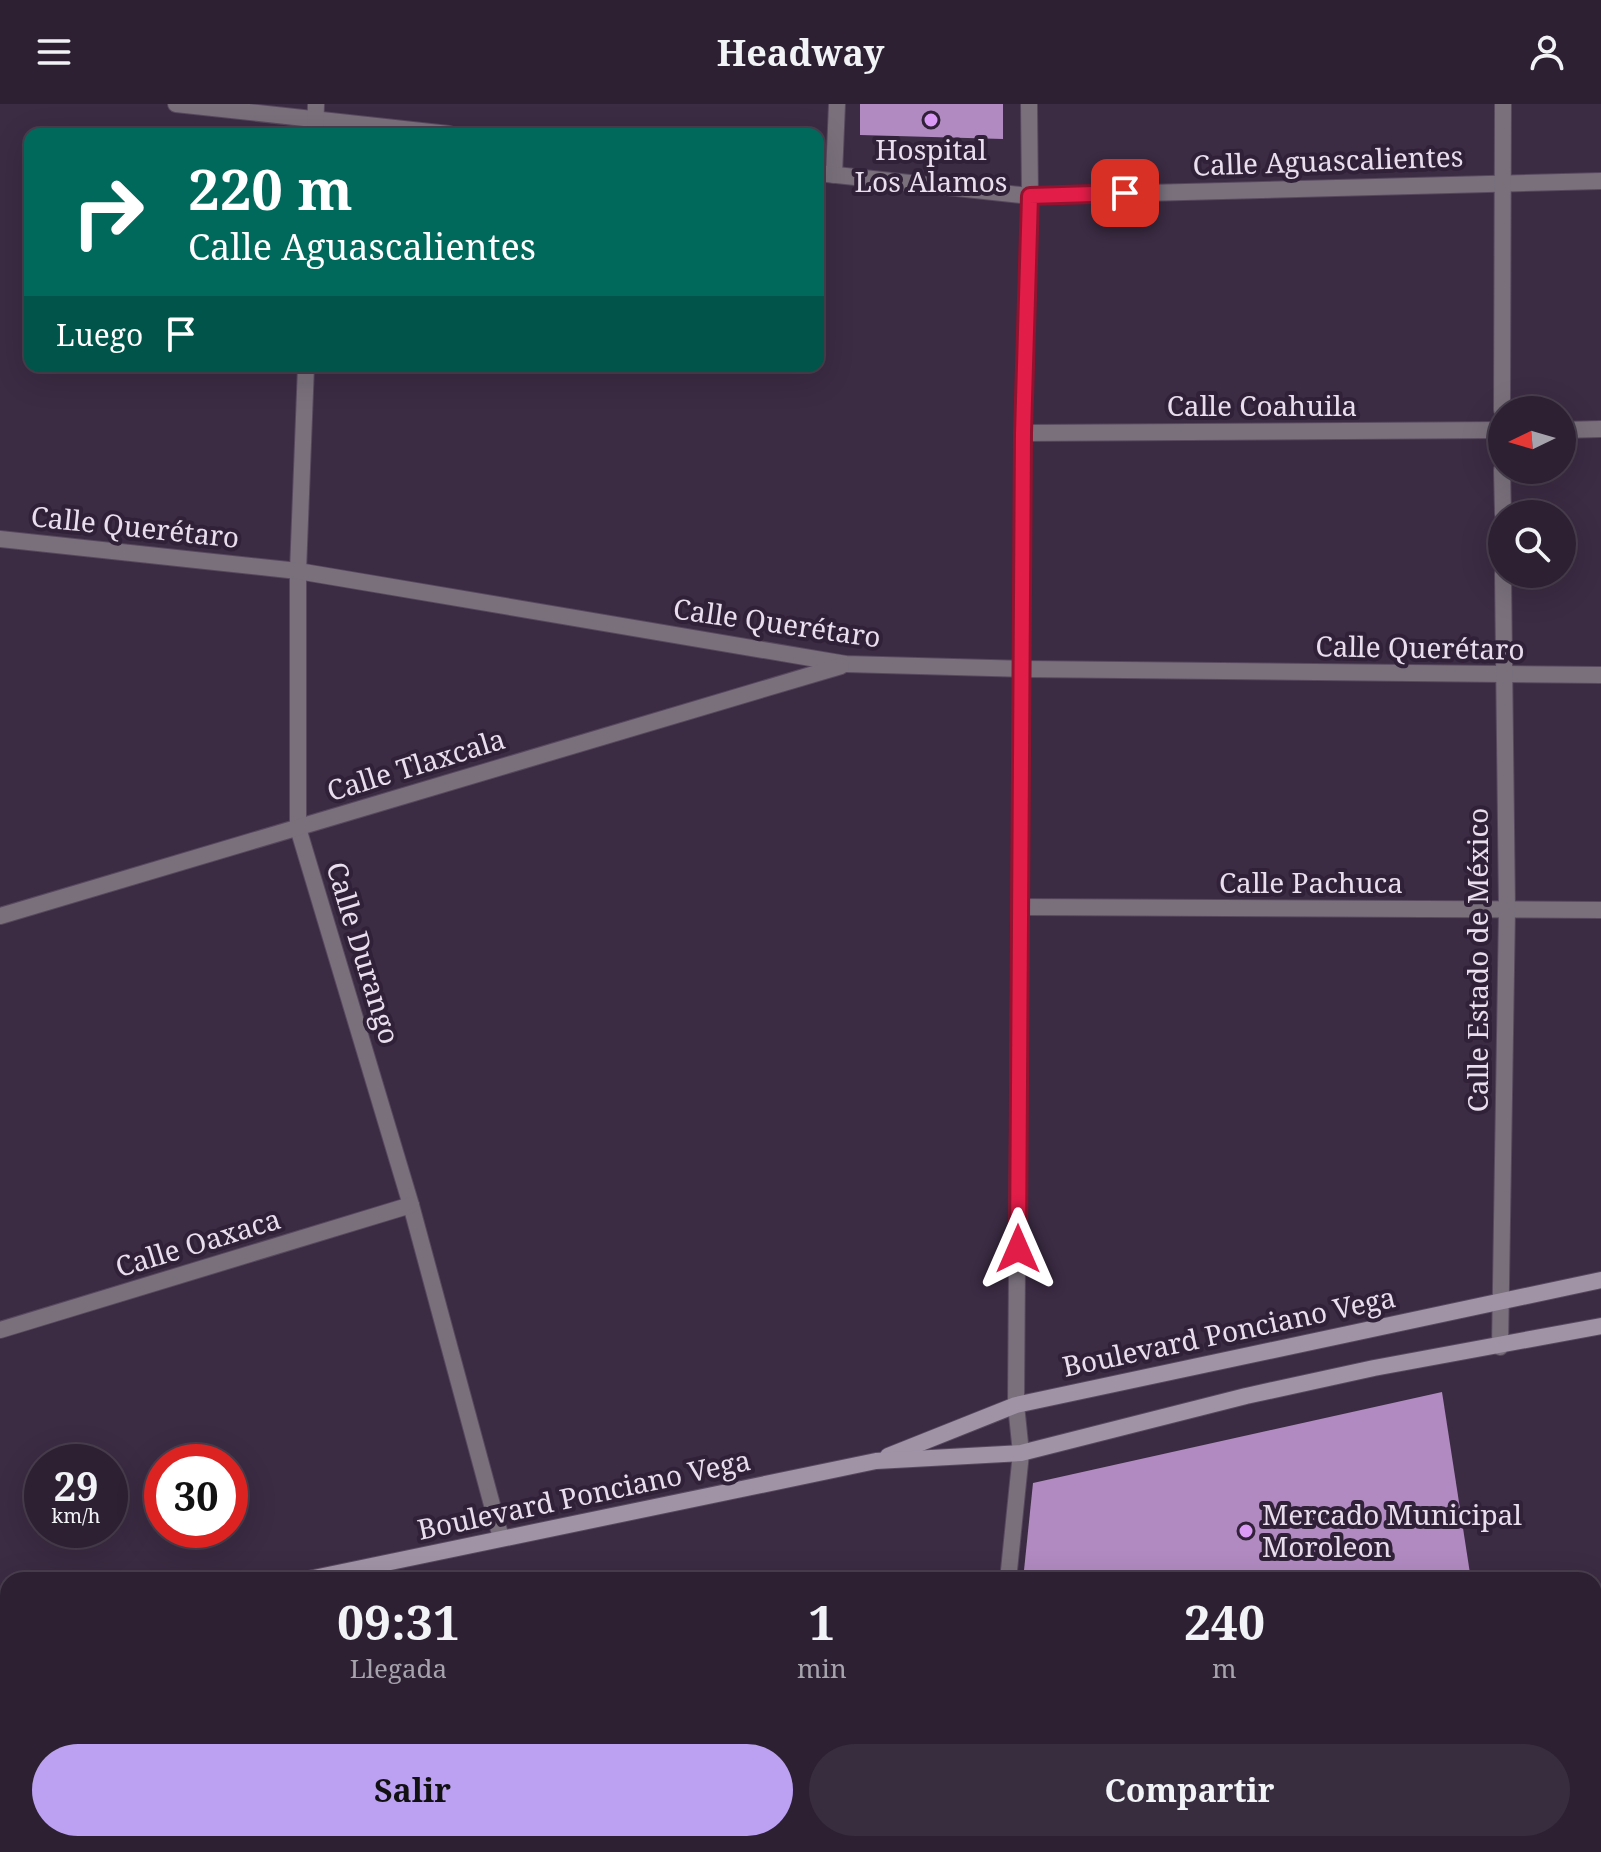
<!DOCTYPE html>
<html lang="es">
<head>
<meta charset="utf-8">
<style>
  :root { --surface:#2c2032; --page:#382d3e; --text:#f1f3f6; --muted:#a6a3ac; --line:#483e4d; --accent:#bca0f2 }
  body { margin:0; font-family:"Noto Serif",serif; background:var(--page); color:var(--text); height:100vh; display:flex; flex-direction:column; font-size:30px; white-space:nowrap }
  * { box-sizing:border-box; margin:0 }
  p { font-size:26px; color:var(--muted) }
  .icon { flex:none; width:44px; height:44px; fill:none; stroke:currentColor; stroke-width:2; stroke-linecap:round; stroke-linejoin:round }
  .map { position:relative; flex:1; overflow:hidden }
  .drawer { position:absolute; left:0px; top:1468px; width:1602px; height:280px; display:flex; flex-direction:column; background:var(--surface); border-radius:24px 24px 0 0; box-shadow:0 8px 32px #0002,0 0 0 2px var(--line) }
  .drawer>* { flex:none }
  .guide { position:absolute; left:24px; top:24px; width:800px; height:244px; border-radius:16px; box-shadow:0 8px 32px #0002,0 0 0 2px var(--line); background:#00695c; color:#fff; overflow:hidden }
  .needle { width:52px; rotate:265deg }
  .controls { position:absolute; left:1488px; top:292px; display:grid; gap:16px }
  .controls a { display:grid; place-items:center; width:88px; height:88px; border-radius:50%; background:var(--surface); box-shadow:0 8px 32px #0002,0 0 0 2px var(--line); font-size:40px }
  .speed { position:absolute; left:24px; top:1340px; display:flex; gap:16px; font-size:40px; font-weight:700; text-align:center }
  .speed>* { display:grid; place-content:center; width:104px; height:104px; border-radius:50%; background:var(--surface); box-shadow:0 8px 32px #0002,0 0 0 2px var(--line); line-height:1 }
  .speed small { font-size:20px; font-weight:400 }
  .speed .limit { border:12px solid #d22; background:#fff; color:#111 }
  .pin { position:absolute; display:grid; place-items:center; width:68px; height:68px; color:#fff; margin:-34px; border-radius:16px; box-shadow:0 4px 12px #0006 }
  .me { position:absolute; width:88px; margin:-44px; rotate:0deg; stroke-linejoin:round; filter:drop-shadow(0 0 6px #0008) }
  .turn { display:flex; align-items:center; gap:28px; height:168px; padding:0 32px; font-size:36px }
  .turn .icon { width:104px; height:104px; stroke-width:2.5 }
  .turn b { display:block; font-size:56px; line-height:68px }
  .then { display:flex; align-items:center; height:76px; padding:0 32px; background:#0003; gap:16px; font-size:30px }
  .eta { display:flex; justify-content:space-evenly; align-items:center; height:136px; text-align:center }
  .eta b { font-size:48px; font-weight:700; line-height:56px }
  .primary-button { display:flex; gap:16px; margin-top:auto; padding:16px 32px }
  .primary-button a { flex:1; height:92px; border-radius:48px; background:var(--accent); color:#111; font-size:32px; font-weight:700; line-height:92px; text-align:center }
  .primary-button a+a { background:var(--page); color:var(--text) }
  header { display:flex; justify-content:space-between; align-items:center; height:104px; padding:0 32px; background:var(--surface); font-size:36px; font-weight:700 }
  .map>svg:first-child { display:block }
  .building { fill:#b08ac0 }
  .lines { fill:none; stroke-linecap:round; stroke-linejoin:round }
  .lane-casing { stroke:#57485e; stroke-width:18 }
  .street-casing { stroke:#57485e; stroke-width:18 }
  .secondary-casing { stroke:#57485e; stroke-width:18 }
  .lane { stroke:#79707c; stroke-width:16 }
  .street { stroke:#79707c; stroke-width:16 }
  .secondary { stroke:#a093a6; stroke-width:16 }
  .route-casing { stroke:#92132f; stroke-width:20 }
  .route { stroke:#e11d48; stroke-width:14 }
  .poi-dot { fill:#da9af6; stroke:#312138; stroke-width:3 }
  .labels { text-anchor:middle; stroke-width:8; stroke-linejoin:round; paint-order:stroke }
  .poi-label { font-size:28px; fill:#e8deed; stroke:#312138 }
  .street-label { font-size:28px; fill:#e8deed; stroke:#312138 }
</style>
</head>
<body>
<header><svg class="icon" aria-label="menu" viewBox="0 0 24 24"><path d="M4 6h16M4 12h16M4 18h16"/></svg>Headway<svg class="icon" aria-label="person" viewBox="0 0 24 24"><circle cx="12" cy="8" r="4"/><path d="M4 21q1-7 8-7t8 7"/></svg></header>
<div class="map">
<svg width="1601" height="1748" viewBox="0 0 1601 1748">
  <rect width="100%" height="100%" fill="#3b2b43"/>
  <g class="building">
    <polygon points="860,0 1003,0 1003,35 860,31"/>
    <polygon points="1442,1288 1471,1476 1023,1476 1033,1379"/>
    <polygon points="1132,1740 1210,1740 1195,1748 1134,1748"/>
  </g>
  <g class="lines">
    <g class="lane-casing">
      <polyline id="lane" points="834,71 837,0"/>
    </g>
    <g class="street-casing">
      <g id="street">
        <polyline points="176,0 449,30"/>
        <polyline points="315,30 316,0"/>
        <polyline points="818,69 1030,92 1601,77"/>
        <polyline points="306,262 298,467 298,724 411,1101 501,1434"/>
        <polyline points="1502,306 1503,0"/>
        <polyline points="1562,326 1601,325"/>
        <polyline points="1023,329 1502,326"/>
        <polyline points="1502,366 1503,410"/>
        <polyline points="0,435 298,467 846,560 1023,565 1601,571"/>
        <polyline points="1021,803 1601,806"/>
        <polyline points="0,812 841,562"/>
        <polyline points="0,1226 411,1101"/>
        <polyline points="1500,1243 1507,805 1503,470"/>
        <polyline points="1008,1476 1021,1349 1016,1301 1023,329 1030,92 1029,0"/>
        <polyline points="1594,1577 1601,1574"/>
        <polyline points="725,1740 728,1748"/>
        <polyline points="1365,1740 1366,1748"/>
        <polyline points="980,1748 981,1740"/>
        <polyline points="1272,1748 1286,1740"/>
      </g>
    </g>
    <g class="secondary-casing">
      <g id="secondary">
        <polyline points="888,1352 1016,1301 1601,1176"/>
        <polyline points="304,1476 876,1357 1021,1349 1246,1292 1374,1264 1601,1222"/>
        <polyline points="0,1541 8,1540"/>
      </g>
    </g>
    <use href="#lane" class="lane"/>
    <use href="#street" class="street"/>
    <use href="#secondary" class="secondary"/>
  </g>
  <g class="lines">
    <g class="route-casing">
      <polyline id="route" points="1018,1145 1023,329 1030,92 1125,89"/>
    </g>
    <use href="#route" class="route"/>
  </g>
  <g class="poi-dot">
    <circle cx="931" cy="16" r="8"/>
    <circle cx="1246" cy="1427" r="8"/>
  </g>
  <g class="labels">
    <g class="poi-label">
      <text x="931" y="56">Hospital<tspan x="931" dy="32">Los Alamos</tspan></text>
      <text x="1262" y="1421" text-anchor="start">Mercado Municipal<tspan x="1262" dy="32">Moroleon</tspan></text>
    </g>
    <g class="street-label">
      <text transform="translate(1328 57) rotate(-2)" y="10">Calle Aguascalientes</text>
      <text x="1262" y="312">Calle Coahuila</text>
      <text transform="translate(135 423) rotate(6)" y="10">Calle Querétaro</text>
      <text transform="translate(777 519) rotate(8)" y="10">Calle Querétaro</text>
      <text transform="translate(1420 544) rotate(1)" y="10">Calle Querétaro</text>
      <text transform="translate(416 661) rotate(-17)" y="10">Calle Tlaxcala</text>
      <text x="1311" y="789">Calle Pachuca</text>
      <text transform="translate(363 849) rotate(73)" y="10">Calle Durango</text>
      <text transform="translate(1478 856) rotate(-90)" y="10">Calle Estado de México</text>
      <text transform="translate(198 1139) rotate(-17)" y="10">Calle Oaxaca</text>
      <text transform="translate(1229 1228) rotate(-12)" y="10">Boulevard Ponciano Vega</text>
      <text transform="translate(584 1391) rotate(-12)" y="10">Boulevard Ponciano Vega</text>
    </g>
  </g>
</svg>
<div class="controls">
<a><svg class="needle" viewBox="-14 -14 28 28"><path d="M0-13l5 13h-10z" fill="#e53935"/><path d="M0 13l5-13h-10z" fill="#a6a3ac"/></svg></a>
<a><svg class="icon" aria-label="search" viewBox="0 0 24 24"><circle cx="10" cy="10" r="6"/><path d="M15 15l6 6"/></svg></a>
</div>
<div class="speed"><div>29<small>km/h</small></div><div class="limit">30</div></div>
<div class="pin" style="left:1125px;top:89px;background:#d93025"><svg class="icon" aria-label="arrive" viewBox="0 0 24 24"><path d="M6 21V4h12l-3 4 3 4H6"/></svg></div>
<svg class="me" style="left:1018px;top:1145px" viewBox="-20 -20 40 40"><path d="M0-17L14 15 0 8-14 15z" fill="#e11d48" stroke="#fff" stroke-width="4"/></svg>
<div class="guide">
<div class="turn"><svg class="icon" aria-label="right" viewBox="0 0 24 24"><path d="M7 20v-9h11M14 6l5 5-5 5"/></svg><div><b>220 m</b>Calle Aguascalientes</div></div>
<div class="then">Luego<svg class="icon" aria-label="arrive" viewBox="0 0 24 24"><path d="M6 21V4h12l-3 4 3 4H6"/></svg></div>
</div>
<section class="drawer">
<div class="eta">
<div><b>09:31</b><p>Llegada</p></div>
<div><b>1</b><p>min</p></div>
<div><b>240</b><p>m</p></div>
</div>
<div class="primary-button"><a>Salir</a><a>Compartir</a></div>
</section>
</div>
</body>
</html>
